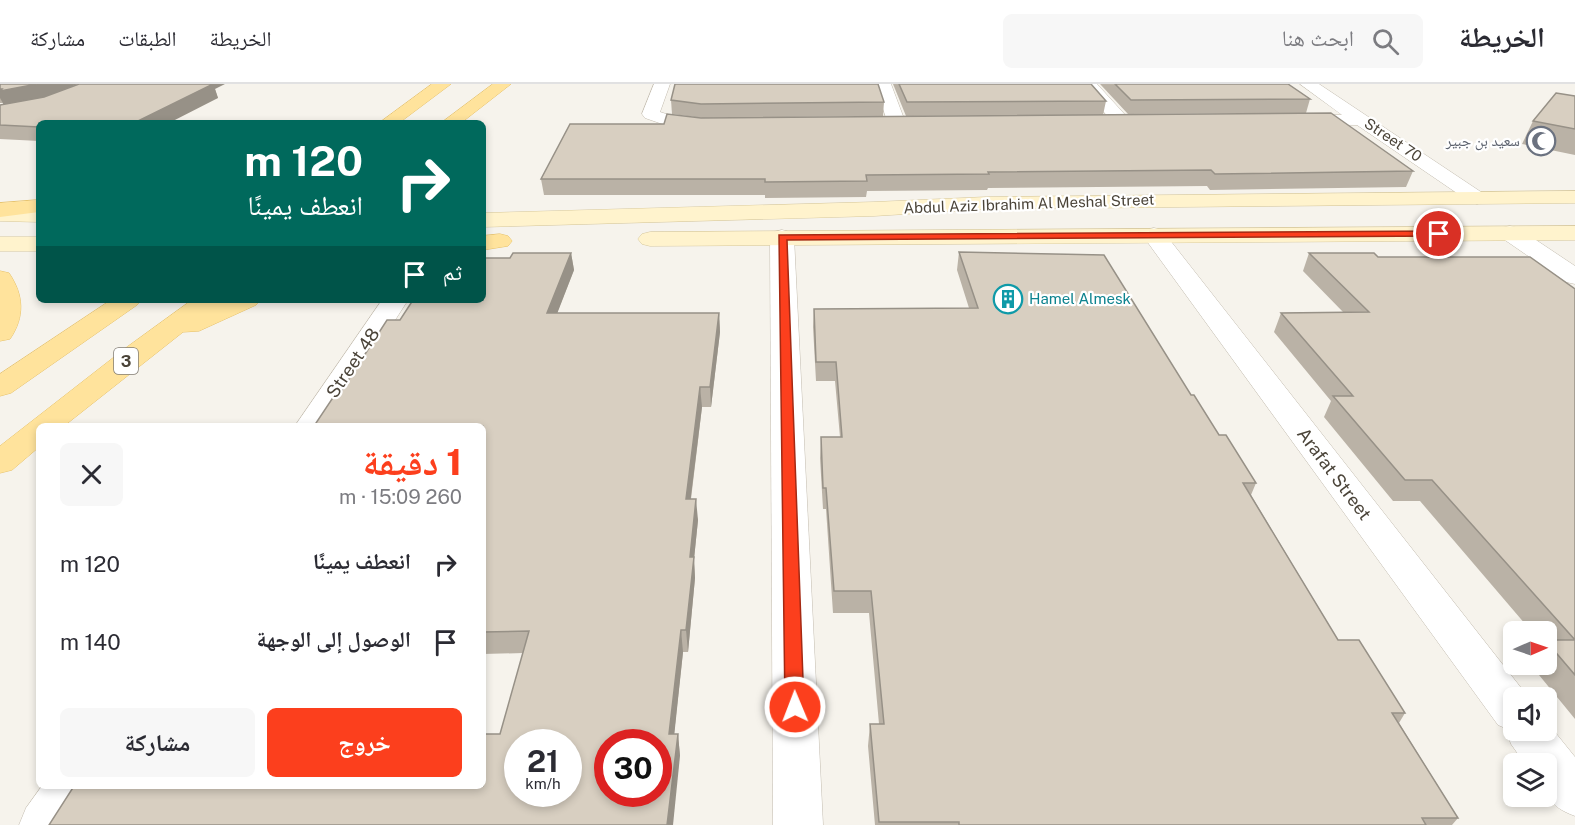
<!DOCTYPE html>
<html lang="ar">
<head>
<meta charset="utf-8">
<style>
  :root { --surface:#fff; --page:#f7f7f7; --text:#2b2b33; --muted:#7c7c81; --line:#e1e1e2; --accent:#fc3f1d }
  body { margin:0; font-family:"Public Sans","Noto Naskh Arabic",sans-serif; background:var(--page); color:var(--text); direction:rtl; height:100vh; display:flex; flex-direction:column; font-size:22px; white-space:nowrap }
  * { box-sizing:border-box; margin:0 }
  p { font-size:20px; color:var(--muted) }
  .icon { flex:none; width:33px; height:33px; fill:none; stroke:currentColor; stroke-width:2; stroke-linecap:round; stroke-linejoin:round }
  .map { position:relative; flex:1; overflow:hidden; direction:ltr }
  .side { position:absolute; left:36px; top:339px; width:450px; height:366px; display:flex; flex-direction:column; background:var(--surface); border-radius:9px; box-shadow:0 3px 9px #0003; direction:rtl }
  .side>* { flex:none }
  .banner { position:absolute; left:36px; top:36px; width:450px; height:183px; border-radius:9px; box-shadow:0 3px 9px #0003; direction:rtl; background:#00695c; color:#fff; overflow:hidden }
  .needle { width:39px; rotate:88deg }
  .tools { position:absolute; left:1503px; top:537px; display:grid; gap:12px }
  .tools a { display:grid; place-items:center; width:54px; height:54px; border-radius:9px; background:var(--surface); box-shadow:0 3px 9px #0003; font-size:30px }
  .speed { position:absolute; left:504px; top:645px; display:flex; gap:12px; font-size:30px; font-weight:700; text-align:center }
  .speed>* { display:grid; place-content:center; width:78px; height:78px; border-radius:50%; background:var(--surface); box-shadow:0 3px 9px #0003; line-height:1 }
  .speed small { font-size:15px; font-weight:400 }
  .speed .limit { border:9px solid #d22; background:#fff; color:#111 }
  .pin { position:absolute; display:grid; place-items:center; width:51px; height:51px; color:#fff; margin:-26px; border:3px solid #fff; border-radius:50%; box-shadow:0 2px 6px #0007 }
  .me { position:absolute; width:66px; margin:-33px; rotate:359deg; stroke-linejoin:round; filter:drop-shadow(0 0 4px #0008) }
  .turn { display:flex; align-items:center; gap:21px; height:126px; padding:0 24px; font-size:27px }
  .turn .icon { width:78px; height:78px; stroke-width:2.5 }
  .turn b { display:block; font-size:42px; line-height:51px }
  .then { display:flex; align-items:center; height:57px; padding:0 24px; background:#0003; gap:12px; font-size:22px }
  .round { display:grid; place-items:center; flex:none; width:63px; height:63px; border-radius:9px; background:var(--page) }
  .overview { display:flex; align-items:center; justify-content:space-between; height:102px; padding:0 24px }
  h1 { font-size:36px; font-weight:800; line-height:45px; color:var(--accent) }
  .button { display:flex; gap:12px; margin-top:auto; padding:12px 24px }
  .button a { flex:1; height:69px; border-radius:9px; background:var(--accent); color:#fff; font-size:24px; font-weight:800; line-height:69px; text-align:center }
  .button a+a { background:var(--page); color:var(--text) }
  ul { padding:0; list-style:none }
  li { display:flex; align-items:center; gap:18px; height:78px; padding:0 24px }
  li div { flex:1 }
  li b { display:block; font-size:22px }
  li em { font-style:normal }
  header { display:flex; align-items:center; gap:36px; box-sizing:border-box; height:84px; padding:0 30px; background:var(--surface); border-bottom:2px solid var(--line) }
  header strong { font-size:28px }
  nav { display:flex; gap:33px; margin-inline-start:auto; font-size:21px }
  .search { width:420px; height:54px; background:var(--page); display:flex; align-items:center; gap:15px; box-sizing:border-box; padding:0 21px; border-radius:9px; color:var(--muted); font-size:22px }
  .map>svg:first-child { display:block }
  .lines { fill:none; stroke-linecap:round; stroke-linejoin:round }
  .minor-casing { stroke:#c2bbae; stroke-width:1 }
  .secondary-casing { stroke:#d6c79b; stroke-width:1 }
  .primary-casing { stroke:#e6c16a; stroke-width:1 }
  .minor { fill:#fff; fill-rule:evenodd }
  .secondary { fill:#fff3cd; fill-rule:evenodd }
  .primary { fill:#ffe39c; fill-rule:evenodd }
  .wall { fill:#bab2a6 }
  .shaded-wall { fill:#979187 }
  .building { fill:#d8cfc1; stroke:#979187; stroke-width:1.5; fill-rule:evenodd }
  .route { fill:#fc3f1d; stroke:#a42913; stroke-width:1.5 }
  .labels { text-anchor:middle; stroke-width:4.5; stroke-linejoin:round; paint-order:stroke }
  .far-street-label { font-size:15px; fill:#4b4439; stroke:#fff }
  .far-worship-label { font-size:15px; fill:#5b616d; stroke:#fff; text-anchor:end }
  .far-culture-label { font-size:15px; fill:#0d838f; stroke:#fff; text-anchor:start }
  .shield { fill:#fff; stroke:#817c74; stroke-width:1.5 }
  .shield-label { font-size:16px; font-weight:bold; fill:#4b4439 }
  .street-label { font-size:18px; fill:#4b4439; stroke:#fff }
</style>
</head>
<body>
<header>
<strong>الخريطة</strong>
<div class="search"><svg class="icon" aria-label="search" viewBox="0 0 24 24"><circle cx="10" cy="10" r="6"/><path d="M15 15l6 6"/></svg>ابحث هنا</div>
<nav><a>الخريطة</a><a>الطبقات</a><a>مشاركة</a></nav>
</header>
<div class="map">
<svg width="1575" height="741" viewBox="0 0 1575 741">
  <rect width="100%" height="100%" fill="#f6f3ec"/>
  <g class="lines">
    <g class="minor-casing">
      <g id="minor">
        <path d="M654 0H670L660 28C679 35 697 33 716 37L719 41 716 45 710 46 671 43 645 34 642 30Z"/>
        <polygon points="875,0 891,0 906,40 903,44 891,44 888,40"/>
        <polygon points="1080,0 1097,0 1128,34 1131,38 1128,42 1116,42"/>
        <polygon points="1300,0 1319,0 1484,110 1488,114 1484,118 1477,120 1470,118 1357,41 1290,40 1287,36 1290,32 1296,31 1342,31"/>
        <polygon points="1510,142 1518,144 1575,182 1575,200 1566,198 1502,154 1499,149 1502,144"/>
        <path d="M1154 144 1162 146 1529 614H1514V646H1546V637L1575 673V732C1545 721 1546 709 1546 680H1525L1511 660 1505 644 1498 641 1146 156 1143 151 1146 146Z"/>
        <polygon points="782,146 790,148 794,153 823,741 773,741 770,153 774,148"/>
        <polygon points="382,216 408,216 327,342 295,342"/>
        <polygon points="42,702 94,702 72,741 19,741 26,724"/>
      </g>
    </g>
    <g class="secondary-casing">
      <g id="secondary">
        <polygon points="1575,107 1575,119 986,125 874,132 483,143 483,129 874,118 986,113"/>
        <polygon points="0,123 39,124 39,138 0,137"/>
        <polygon points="1575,142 1575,156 650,162 642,160 638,155 642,150 650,148"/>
        <rect x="0" y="153" width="39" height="14"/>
      </g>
    </g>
    <g class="primary-casing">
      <g id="primary">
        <polygon points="432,0 451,0 399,39 379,39"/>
        <polygon points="493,0 511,0 461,39 441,39"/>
        <polygon points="39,116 39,128 0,133 0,119"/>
        <polygon points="500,150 508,152 512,157 508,162 483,166 483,152"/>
        <path d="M0 187 9 189C24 211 25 233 10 255L0 257Z"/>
        <polygon points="111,216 141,216 137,221 11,309 0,312 0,290"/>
        <polygon points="192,216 260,216 256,221 199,247 183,248 64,342 39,342 39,363 12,386 0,389 0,362 127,263"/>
      </g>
    </g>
    <use href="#minor" class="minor"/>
    <use href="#secondary" class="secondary"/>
    <use href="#primary" class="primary"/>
  </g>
  <g class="wall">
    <polygon points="0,0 215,5 218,14 39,39 39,57 0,55 0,21 3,20 3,19 0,19"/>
    <polygon points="893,0 1091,0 1106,17 1103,31 906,32"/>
    <polygon points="1100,0 1288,0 1310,15 1306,29 1128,30"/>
    <polygon points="1575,12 1575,71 1522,60 1533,37"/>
    <polygon points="671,16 884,18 883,32 702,34 672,30"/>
    <polygon points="701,34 1413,87 1406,103 1210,106 1207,102 988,104 987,106 867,107 866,113 765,114 765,111 544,111 541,95 664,40"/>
    <polygon points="959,168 1191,311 1219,351 1256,399 1251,411 1338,556 1405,629 1399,639 1458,734 1452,741 875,741 868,662 870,640 879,640 869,529 833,529 826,425 823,425 820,374 821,353 840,353 835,297 816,297 813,243 814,225 969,224 957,186"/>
    <polygon points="571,169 574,186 557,229 719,229 720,248 711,323 702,323 691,415 698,436 694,475 695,494 688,568 683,568 674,650 678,650 680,672 500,650 523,569 483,570 483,342 340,309 400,236"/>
    <polygon points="1309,169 1378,173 1575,205 1575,635 1530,580 1546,580 1546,548 1532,548 1420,417 1393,417 1324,333 1331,317 1274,248 1281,229 1343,228 1303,187"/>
  </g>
  <g class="shaded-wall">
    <polygon points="37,0 78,0 39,15 4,21 0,14 0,7"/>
    <polygon points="194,0 225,0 215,5 218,14 169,39 134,39"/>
    <polygon points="571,169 574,186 550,248 547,229"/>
    <polygon points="719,229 720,248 711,323 710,303"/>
    <polygon points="700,303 702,323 688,436 686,415"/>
    <polygon points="696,415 698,436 694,475 695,494 688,568 686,546 690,473"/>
    <polygon points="681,546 683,568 672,672 669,650"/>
    <polygon points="678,650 680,672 673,741 667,741"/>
  </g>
  <g class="building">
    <polygon points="0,0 37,0 0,7 2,5 0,5"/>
    <polygon points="79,0 213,0 134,39 39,39 39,43 0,41 0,21 44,13"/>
    <polygon points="675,0 878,0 884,18 701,20 671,16"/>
    <polygon points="899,0 1091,0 1106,17 907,18"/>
    <polygon points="1115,0 1288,0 1310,15 1131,16"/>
    <polygon points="1556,9 1575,12 1575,45 1533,37"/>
    <polygon points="1331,29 1413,87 1215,90 1211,86 988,88 989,90 866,91 867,97 765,98 765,95 541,95 570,40 664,40 667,30 701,34"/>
    <polygon points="959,168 1104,171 1191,311 1194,311 1219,351 1226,351 1256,399 1243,399 1338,556 1359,556 1405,629 1392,629 1458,734 1422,734 1426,741 959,741 959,738 879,738 870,640 884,640 871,507 834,507 826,404 823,404 821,353 842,353 836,278 816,278 814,225 978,224"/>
    <path d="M513 169H571L547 229H719L710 303H700L686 415H696L690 473H694L686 546H681L669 650H678L667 741H49L74 702H483V650H500L529 547 483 548V342H314L336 309H340L387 236H400L413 216H483V174H510ZM518 658H568V710H518ZM608 658H658V710H608Z"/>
    <polygon points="1309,169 1374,169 1378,173 1530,173 1575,205 1575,591 1546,557 1546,556 1575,556 1432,396 1405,396 1333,312 1353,312 1281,229 1369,228"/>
  </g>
  <polygon class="route" points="1439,147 1442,148 1442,152 787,156 804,623 801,629 795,631 788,629 785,623 779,151"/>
  <defs>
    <g id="mosque-ring" transform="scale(1.5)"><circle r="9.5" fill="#fff" stroke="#6b7280" stroke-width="1.5"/><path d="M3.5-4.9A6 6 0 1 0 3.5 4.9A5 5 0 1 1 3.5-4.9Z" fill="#6b7280"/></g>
    <g id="building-ring" transform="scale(1.5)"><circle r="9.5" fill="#fff" stroke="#0f9aa8" stroke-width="1.5"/><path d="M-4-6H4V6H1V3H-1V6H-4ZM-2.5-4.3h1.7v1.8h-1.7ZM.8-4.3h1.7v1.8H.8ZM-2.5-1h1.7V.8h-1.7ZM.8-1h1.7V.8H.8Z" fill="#0f9aa8"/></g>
  </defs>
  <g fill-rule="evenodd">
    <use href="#mosque-ring" x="1541" y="57"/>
    <use href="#building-ring" x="1008" y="215"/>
  </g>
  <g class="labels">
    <g class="far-street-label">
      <text transform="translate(1393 56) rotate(34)" y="5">Street 70</text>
      <text transform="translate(1029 120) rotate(-2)" y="5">Abdul Aziz Ibrahim Al Meshal Street</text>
    </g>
    <g class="far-worship-label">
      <text x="1520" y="62">سعيد بن جبير</text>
    </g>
    <g class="far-culture-label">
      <text x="1029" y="220">Hamel Almesk</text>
    </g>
    <rect class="shield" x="114" y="264" width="24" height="26" rx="4.5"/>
    <g class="shield-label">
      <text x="126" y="283">3</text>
    </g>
    <g class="street-label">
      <text transform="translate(353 279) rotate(-56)" y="6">Street 48</text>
      <text transform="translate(1334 390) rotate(53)" y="6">Arafat Street</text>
    </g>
  </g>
</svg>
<div class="tools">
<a><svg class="needle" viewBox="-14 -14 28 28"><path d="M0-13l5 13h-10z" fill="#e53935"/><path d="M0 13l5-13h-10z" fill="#7c7c81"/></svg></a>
<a><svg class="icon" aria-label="sound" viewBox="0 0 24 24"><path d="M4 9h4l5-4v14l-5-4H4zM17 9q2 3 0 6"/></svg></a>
<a><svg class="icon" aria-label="layers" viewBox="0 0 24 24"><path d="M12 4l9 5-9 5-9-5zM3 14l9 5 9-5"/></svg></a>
</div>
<div class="speed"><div>21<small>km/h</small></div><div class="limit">30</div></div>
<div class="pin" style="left:1439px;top:150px;background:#d93025"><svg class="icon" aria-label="arrive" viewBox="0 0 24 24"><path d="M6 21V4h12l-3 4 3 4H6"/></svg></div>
<svg class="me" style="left:795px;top:623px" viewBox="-20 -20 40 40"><circle r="17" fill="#fc3f1d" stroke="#fff" stroke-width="3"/><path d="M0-11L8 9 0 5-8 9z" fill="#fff"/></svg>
<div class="banner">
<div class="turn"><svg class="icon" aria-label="right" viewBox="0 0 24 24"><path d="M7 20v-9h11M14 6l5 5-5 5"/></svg><div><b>120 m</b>انعطف يمينًا</div></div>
<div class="then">ثم<svg class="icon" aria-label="arrive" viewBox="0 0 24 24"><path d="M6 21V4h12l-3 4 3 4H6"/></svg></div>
</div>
<section class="side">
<div class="overview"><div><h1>1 دقيقة</h1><p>260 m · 15:09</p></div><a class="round"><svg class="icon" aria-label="close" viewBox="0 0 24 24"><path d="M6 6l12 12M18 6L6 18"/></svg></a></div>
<ul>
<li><svg class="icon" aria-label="right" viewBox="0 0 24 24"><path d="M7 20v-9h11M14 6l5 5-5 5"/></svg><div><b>انعطف يمينًا</b></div><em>120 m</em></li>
<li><svg class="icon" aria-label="arrive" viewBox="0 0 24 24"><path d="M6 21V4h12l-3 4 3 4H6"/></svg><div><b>الوصول إلى الوجهة</b></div><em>140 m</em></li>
</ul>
<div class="button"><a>خروج</a><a>مشاركة</a></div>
</section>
</div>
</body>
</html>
